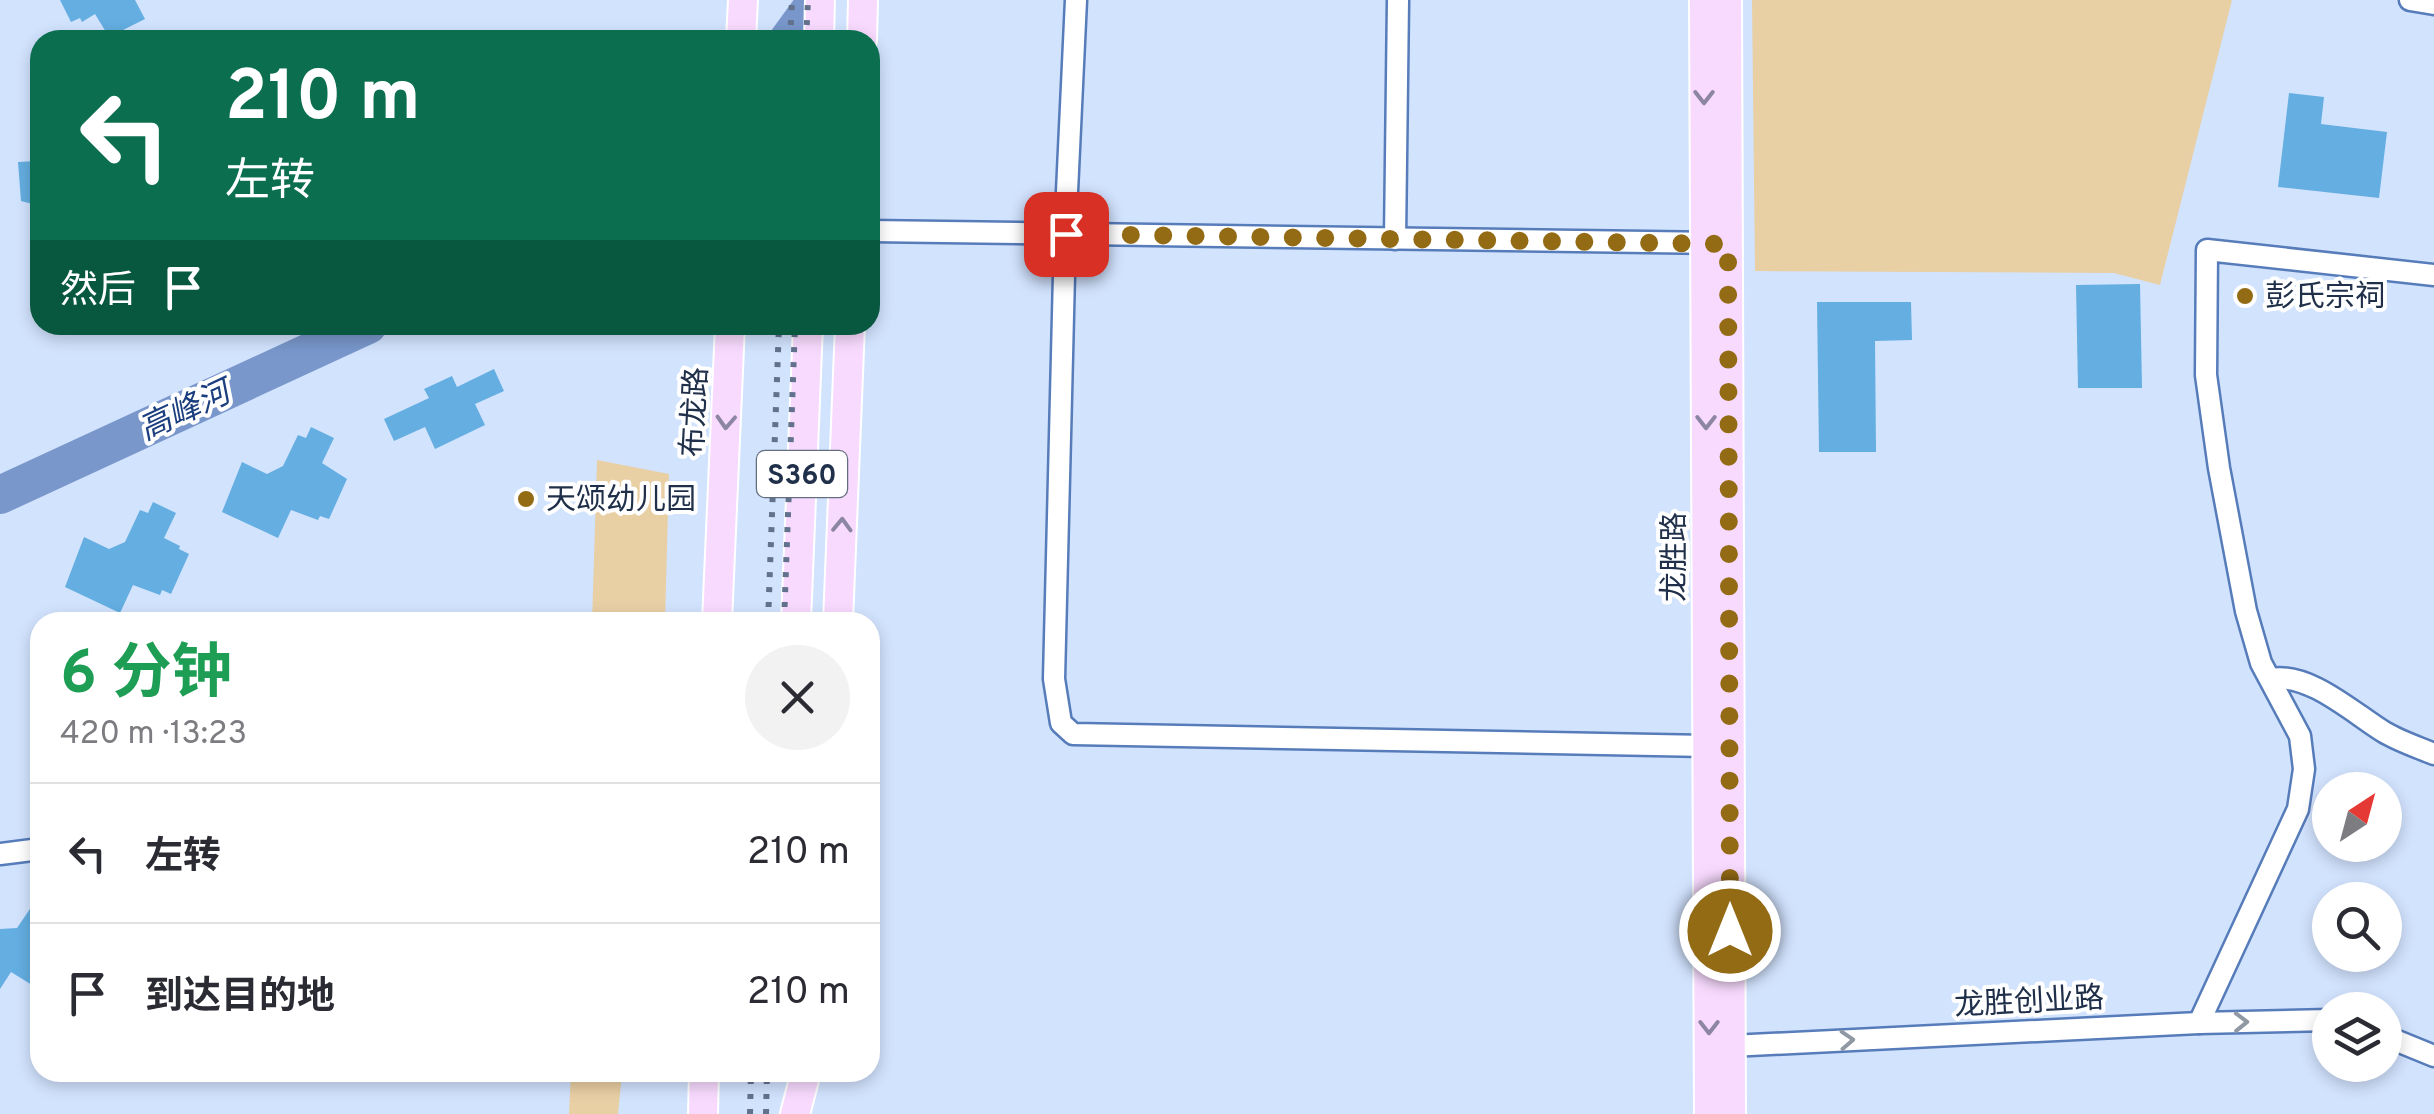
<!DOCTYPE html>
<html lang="zh">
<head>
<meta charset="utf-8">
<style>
  :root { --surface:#fff; --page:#f2f2f3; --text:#2b2b33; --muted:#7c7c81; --line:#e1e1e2 }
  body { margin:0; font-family:Overpass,"Noto Sans SC",sans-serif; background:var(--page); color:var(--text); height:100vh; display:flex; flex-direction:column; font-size:38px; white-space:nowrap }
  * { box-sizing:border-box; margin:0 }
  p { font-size:32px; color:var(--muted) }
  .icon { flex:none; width:55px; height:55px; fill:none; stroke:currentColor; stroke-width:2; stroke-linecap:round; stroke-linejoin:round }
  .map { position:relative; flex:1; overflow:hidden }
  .sheet { position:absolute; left:30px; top:612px; width:850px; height:470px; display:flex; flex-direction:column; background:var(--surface); border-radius:30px; box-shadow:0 5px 15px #0003 }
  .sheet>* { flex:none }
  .banner { position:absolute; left:30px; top:30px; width:850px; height:305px; border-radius:30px; box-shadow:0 5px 15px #0003; background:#0b6e4f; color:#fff; overflow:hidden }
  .needle { width:65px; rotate:36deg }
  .controls { position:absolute; left:2312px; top:772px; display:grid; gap:20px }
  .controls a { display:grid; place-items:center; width:90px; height:90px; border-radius:50%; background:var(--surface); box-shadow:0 5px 15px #0003; font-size:50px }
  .pin { position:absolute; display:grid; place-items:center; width:85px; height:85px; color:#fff; margin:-42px; border-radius:20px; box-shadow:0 5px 15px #0006 }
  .me { position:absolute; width:110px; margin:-55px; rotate:0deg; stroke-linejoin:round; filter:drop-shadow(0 0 8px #0008) }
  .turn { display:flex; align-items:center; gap:35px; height:210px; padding:0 30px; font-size:45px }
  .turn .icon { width:130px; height:130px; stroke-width:2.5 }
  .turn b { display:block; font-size:70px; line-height:85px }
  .then { display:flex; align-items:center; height:95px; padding:0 30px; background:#0003; gap:20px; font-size:38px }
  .round { display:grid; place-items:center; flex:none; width:105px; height:105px; border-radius:52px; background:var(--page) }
  .head { display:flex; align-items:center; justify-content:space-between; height:170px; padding:0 30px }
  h1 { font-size:60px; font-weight:700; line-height:75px; color:#1e9e55 }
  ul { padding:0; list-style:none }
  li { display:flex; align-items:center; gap:30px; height:140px; padding:0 30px; border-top:2px solid var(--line) }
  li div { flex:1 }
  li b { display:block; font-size:38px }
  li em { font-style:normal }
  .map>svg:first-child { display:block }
  .green { fill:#e9cfa4 }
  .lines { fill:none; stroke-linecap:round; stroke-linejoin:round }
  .river { stroke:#7997cb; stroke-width:38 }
  .building { fill:#64aee1 }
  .minor-casing { stroke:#577cba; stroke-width:25 }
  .major-casing { stroke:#fff; stroke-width:32 }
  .minor { stroke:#fff; stroke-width:20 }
  .major { stroke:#f8dafe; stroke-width:28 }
  .rail { stroke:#62728d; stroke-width:6; stroke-dasharray:5 10; stroke-linecap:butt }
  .oneway { stroke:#8c85a4 }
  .oneway2 { stroke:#9098a4 }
  .route { stroke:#946b15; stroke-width:18; stroke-dasharray:0 32.4 }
  .poi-dot { fill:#946b15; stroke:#fff; stroke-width:4 }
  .labels { text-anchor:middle; stroke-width:8; stroke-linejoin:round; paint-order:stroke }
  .shield { fill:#fff; stroke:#636e80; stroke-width:2.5 }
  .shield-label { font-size:28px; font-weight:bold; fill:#20304a }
  .poi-label { font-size:30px; fill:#20304a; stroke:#fff; text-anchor:start }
  .street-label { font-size:30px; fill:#20304a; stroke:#fff }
  .water-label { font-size:32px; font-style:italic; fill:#1b3f7e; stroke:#fff }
</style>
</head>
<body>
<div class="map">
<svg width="2434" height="1114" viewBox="0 0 2434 1114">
  <rect width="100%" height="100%" fill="#d2e3fe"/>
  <g class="green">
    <polygon points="1752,0 2232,0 2160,285 2114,273 1755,271"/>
    <polygon points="597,460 669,474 665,622 592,622"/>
    <polygon points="571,1073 622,1073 618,1114 569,1114"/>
  </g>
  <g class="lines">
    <g class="river">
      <polyline points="788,40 817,0"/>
      <polyline points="0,495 368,325"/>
    </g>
  </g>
  <g class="building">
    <polygon points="60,0 135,0 145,19 109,37 95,14 82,22 80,18 71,22"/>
    <polygon points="2289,93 2324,97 2321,124 2387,132 2379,198 2278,187"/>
    <polygon points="37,161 40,172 40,206 21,201 18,162"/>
    <polygon points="2140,284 2142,388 2078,388 2076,285"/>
    <polygon points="1817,302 1911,302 1912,340 1875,341 1876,452 1819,452"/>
    <polygon points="494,369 504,391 475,404 485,425 435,449 425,427 394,441 384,419 429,398 424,389 452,376 457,387"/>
    <polygon points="311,427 334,438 322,463 347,479 329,519 320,516 318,520 291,510 278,538 222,512 242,462 267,474 283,466 298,435 306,438"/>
    <polygon points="153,502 176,513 164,538 180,546 179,549 189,554 171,594 162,590 160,595 133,585 120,613 65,587 84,537 109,549 125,542 140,510 148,513"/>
    <polygon points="40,894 40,973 32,985 11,972 0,989 0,929 17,928"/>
  </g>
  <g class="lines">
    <g class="minor-casing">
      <g id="minor">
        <polyline points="1076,0 1065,234 1054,679 1061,723 1073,734 1707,746"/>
        <polyline points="2410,0 2434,4"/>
        <polyline points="870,231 1718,243"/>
        <polyline points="1395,239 1398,0"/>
        <path d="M2271 679C2309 672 2353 713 2384 732 2399 741 2417 747 2434 754"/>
        <polyline points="0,854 40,849"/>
        <polyline points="2199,1023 2298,809 2304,769 2300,736 2261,663 2246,611 2219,468 2206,375 2207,250 2434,275"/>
        <polyline points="2385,1036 2434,1056"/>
        <polyline points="1731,1046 2199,1023 2330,1020"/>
      </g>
    </g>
    <g class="major-casing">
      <g id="major">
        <polyline points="1704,0 1709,1114"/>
        <polyline points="1727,0 1731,1114"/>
        <polyline points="741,40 743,0"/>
        <polyline points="819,40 820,0"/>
        <polyline points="862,40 863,0"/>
        <polyline points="717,622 730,325"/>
        <polyline points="796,622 808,325"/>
        <polyline points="838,622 850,325"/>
        <polyline points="703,1114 704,1072"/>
        <polyline points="795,1114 806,1072"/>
      </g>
    </g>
    <use href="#minor" class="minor"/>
    <use href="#major" class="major"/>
    <g class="rail">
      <polyline points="790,40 792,0"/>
      <polyline points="806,40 808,0"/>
      <polyline points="768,622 779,325"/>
      <polyline points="784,622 795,325"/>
      <polyline points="750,1114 751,1072"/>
      <polyline points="766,1114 767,1072"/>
    </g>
  </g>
  <defs><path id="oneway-chevron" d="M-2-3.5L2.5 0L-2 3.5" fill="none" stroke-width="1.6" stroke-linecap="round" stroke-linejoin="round" transform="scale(2.5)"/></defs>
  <g class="oneway">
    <use href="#oneway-chevron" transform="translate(1704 97) rotate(90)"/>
    <use href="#oneway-chevron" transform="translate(726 422) rotate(93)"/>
    <use href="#oneway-chevron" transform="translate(1706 422) rotate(90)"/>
    <use href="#oneway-chevron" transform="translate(842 525) rotate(-88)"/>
    <use href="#oneway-chevron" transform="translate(1709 1027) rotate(90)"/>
  </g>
  <g class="oneway2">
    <use href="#oneway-chevron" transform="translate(2241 1022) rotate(-1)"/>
    <use href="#oneway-chevron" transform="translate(1847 1040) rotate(-3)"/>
  </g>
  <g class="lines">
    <polyline class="route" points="1066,234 1728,244 1730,931"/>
  </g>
  <g class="poi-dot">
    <circle cx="2245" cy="296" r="10"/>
    <circle cx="526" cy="499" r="10"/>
  </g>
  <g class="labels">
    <rect class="shield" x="757" y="451" width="90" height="46" rx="8"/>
    <g class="shield-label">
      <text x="802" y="484">S360</text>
    </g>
    <g class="poi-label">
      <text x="2265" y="306">彭氏宗祠</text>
      <text x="546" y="509">天颂幼儿园</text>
    </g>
    <g class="street-label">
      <text transform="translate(694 412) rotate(-87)" y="10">布龙路</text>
      <text transform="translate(1674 557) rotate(-90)" y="10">龙胜路</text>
      <text transform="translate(2029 1001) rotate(-3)" y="10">龙胜创业路</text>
    </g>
    <g class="water-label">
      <text transform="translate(184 410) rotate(-25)" y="11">高峰河</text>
    </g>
  </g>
</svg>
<div class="controls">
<a><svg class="needle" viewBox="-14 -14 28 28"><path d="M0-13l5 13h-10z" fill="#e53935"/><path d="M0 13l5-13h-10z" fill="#7c7c81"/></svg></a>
<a><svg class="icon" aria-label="search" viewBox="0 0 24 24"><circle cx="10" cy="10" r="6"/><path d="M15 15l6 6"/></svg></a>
<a><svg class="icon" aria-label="layers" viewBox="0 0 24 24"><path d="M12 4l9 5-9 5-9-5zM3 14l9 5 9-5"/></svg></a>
</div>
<div class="pin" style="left:1066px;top:234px;background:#d93025"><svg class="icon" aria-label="arrive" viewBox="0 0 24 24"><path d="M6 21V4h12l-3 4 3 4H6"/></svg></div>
<svg class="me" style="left:1730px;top:931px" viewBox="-20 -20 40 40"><circle r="17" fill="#946b15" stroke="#fff" stroke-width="3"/><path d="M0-11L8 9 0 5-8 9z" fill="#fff"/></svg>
<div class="banner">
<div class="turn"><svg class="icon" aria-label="left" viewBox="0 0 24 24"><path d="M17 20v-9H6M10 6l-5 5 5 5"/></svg><div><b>210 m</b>左转</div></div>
<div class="then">然后<svg class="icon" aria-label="arrive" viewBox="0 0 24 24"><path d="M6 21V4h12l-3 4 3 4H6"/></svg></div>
</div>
<section class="sheet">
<div class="head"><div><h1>6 分钟</h1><p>420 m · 13:23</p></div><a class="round"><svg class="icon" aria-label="close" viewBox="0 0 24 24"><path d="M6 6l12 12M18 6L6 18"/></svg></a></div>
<ul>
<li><svg class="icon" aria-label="left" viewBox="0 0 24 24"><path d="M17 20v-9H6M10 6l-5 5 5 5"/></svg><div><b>左转</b></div><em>210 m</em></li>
<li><svg class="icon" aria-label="arrive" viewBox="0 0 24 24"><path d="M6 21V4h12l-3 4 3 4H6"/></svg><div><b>到达目的地</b></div><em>210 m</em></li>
</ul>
</section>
</div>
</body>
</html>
